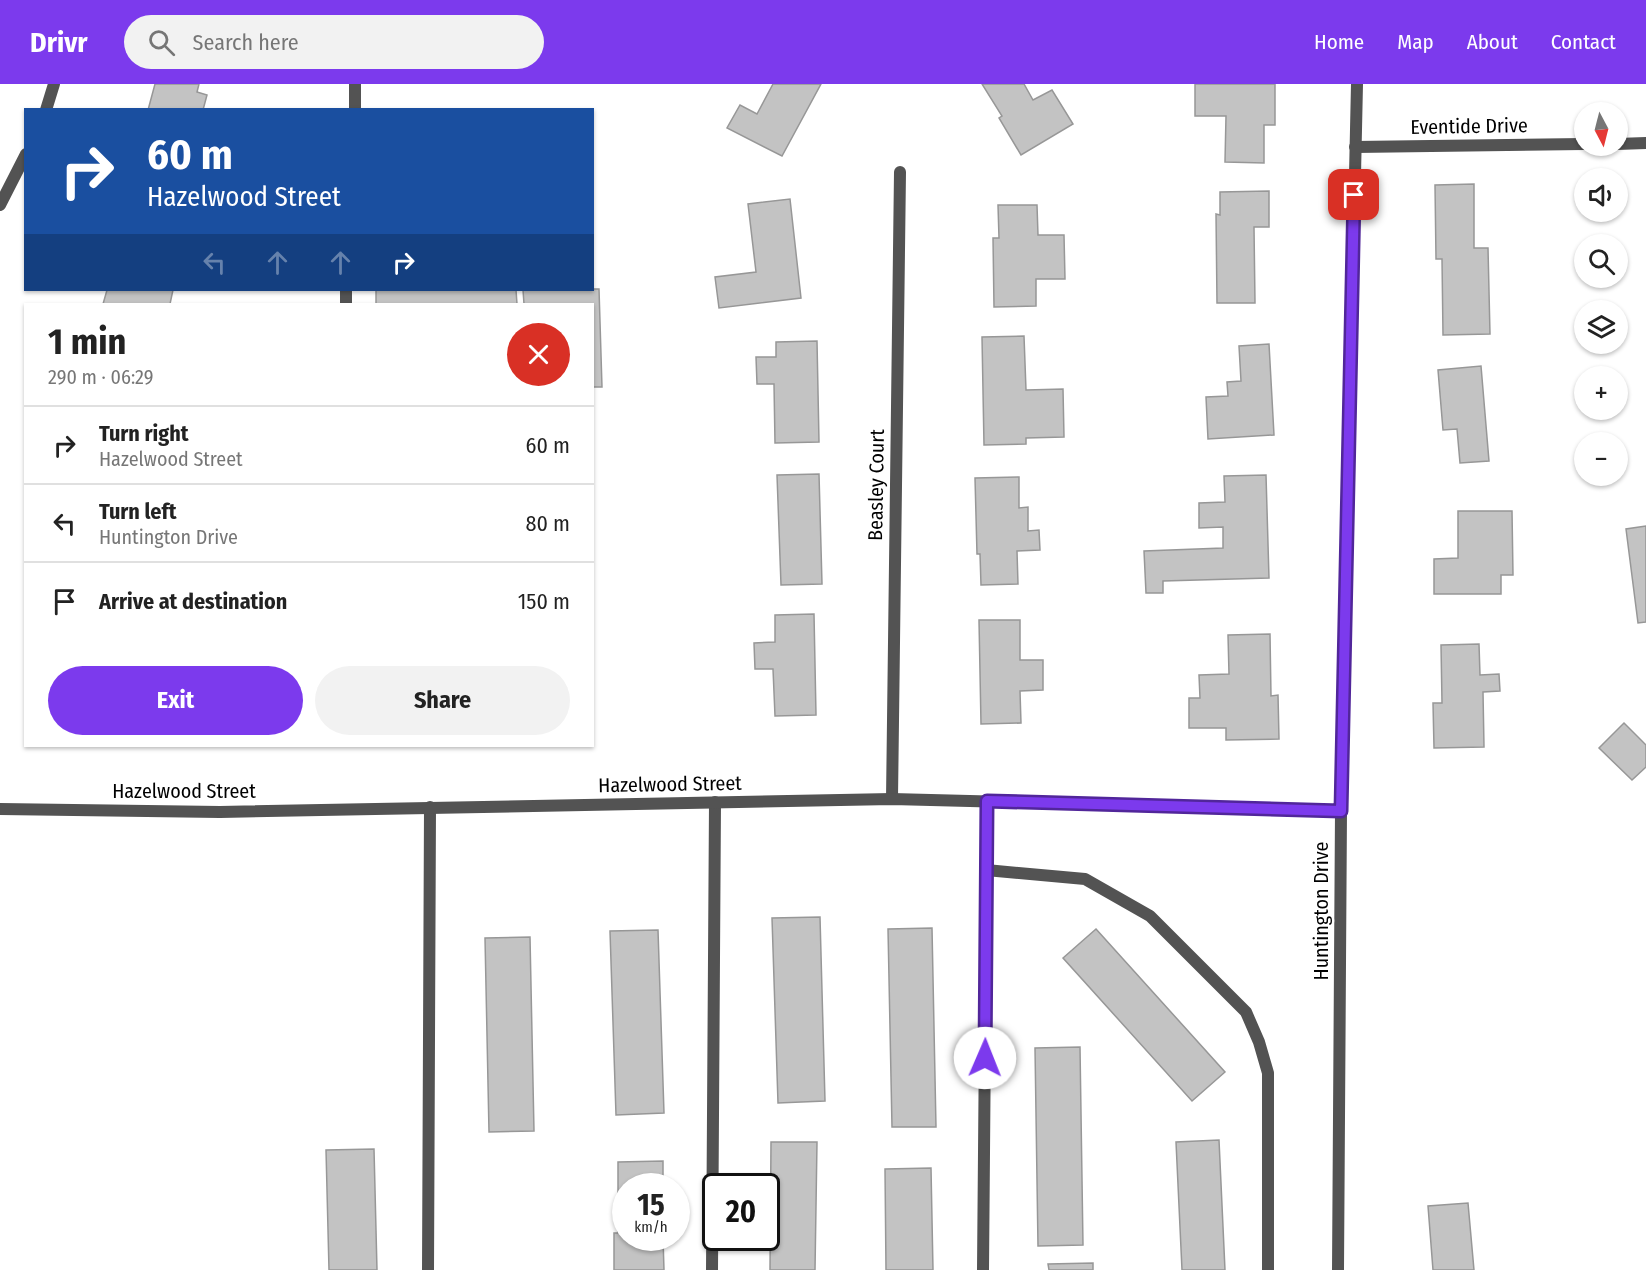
<!DOCTYPE html>
<html lang="en">
<head>
<meta charset="utf-8">
<style>
  :root { --surface:#fff; --page:#f2f2f2; --text:#222; --muted:#767676; --line:#e0e0e0; --accent:#7c3aed }
  body { margin:0; font-family:"Fira Sans Condensed",sans-serif; background:var(--page); color:var(--text); height:100vh; display:flex; flex-direction:column; font-size:22px; white-space:nowrap }
  * { box-sizing:border-box; margin:0 }
  p { font-size:20px; color:var(--muted) }
  .icon { flex:none; width:33px; height:33px; fill:none; stroke:currentColor; stroke-width:2; stroke-linecap:round; stroke-linejoin:round }
  .map { position:relative; flex:1; overflow:hidden }
  .drawer { position:absolute; left:24px; top:219px; width:570px; height:444px; display:flex; flex-direction:column; background:var(--surface); border-radius:0px; box-shadow:0 2px 4px #0004 }
  .drawer>* { flex:none }
  .banner { position:absolute; left:24px; top:24px; width:570px; height:183px; border-radius:0px; box-shadow:0 2px 4px #0004; background:#1a4fa0; color:#fff; overflow:hidden }
  .needle { width:39px; rotate:173deg }
  .buttons { position:absolute; left:1574px; top:18px; display:grid; gap:12px }
  .buttons a { display:grid; place-items:center; width:54px; height:54px; border-radius:50%; background:var(--surface); box-shadow:0 2px 4px #0004; font-size:30px }
  .speed { position:absolute; left:612px; top:1089px; display:flex; gap:12px; font-size:30px; font-weight:700; text-align:center }
  .speed>* { display:grid; place-content:center; width:78px; height:78px; border-radius:50%; background:var(--surface); box-shadow:0 2px 4px #0004; line-height:1 }
  .speed small { font-size:15px; font-weight:400 }
  .speed .limit { border:3px solid #111; border-radius:9px; background:#fff; color:#111 }
  .pin { position:absolute; display:grid; place-items:center; width:51px; height:51px; color:#fff; margin:-26px; border-radius:12px; box-shadow:0 3px 9px #0006 }
  .me { position:absolute; width:66px; margin:-33px; rotate:1deg; stroke-linejoin:round; filter:drop-shadow(0 0 4px #0008) }
  .turn { display:flex; align-items:center; gap:21px; height:126px; padding:0 24px; font-size:27px }
  .turn .icon { width:78px; height:78px; stroke-width:2.5 }
  .turn b { display:block; font-size:42px; line-height:51px }
  .lanes { display:flex; align-items:center; height:57px; padding:0 24px; background:#0003; justify-content:center; gap:30px; direction:ltr }
  .lanes .off { opacity:.35 }
  .round { display:grid; place-items:center; flex:none; width:63px; height:63px; border-radius:32px; background:var(--page) }
  .summary { display:flex; align-items:center; justify-content:space-between; height:102px; padding:0 24px }
  h1 { font-size:36px; font-weight:700; line-height:45px }
  .action { display:flex; gap:12px; margin-top:auto; padding:12px 24px }
  .action a { flex:1; height:69px; border-radius:36px; background:var(--accent); color:#fff; font-size:24px; font-weight:700; line-height:69px; text-align:center }
  .action a+a { background:var(--page); color:var(--text) }
  ul { padding:0; list-style:none }
  li { display:flex; align-items:center; gap:18px; height:78px; padding:0 24px; border-top:2px solid var(--line) }
  li div { flex:1 }
  li b { display:block; font-size:22px }
  li em { font-style:normal }
  header { display:flex; align-items:center; gap:36px; box-sizing:border-box; height:84px; padding:0 30px; background:var(--accent); color:#fff }
  header strong { font-size:28px }
  nav { display:flex; gap:33px; margin-inline-start:auto; font-size:21px }
  .search { width:420px; height:54px; background:var(--page); display:flex; align-items:center; gap:15px; box-sizing:border-box; padding:0 21px; border-radius:33px; color:var(--muted); font-size:22px }
  .map>svg:first-child { display:block }
  .building { fill:#c3c3c3; stroke:#979797; stroke-width:1.5 }
  .lines { fill:none; stroke-linecap:round; stroke-linejoin:round }
  .lane { stroke:#535353; stroke-width:12 }
  .street { stroke:#535353; stroke-width:12 }
  .route-casing { stroke:#51269a; stroke-width:15 }
  .route { stroke:#7c3aed; stroke-width:10 }
  .labels { text-anchor:middle; stroke-width:4.5; stroke-linejoin:round; paint-order:stroke }
  .street-label { font-size:20px; fill:#000; stroke:#fff }
</style>
</head>
<body>
<header>
<strong>Drivr</strong>
<div class="search"><svg class="icon" aria-label="search" viewBox="0 0 24 24"><circle cx="10" cy="10" r="6"/><path d="M15 15l6 6"/></svg>Search here</div>
<nav><a>Home</a><a>Map</a><a>About</a><a>Contact</a></nav>
</header>
<div class="map">
<svg width="1646" height="1186" viewBox="0 0 1646 1186">
  <rect width="100%" height="100%" fill="#fff"/>
  <g class="building">
    <polygon points="155,0 199,0 197,8 207,11 203,26 148,26"/>
    <polygon points="773,0 821,0 782,72 727,44 740,21 757,30"/>
    <polygon points="982,0 1024,0 1033,16 1052,6 1073,40 1021,71 999,34 1002,32"/>
    <polygon points="1195,0 1275,0 1275,41 1264,41 1264,79 1225,78 1226,32 1195,32"/>
    <polygon points="1474,100 1474,164 1488,164 1490,250 1443,251 1442,175 1436,175 1435,101"/>
    <polygon points="1269,107 1269,143 1254,143 1255,219 1217,219 1216,130 1220,131 1220,108"/>
    <polygon points="790,115 801,214 719,224 715,193 756,188 748,120"/>
    <polygon points="998,121 1037,121 1038,151 1064,151 1065,195 1036,195 1036,222 994,223 993,154 999,154"/>
    <polygon points="592,205 599,205 602,303 592,303 592,220 524,220 523,206"/>
    <polygon points="107,206 173,206 170,220 103,220"/>
    <polygon points="376,206 516,206 517,220 376,220"/>
    <polygon points="1024,252 1026,306 1063,305 1064,353 1026,354 1026,360 984,361 982,253"/>
    <polygon points="817,257 819,358 775,359 774,300 757,300 756,273 776,273 776,258"/>
    <polygon points="1269,260 1274,351 1208,355 1206,313 1228,312 1227,298 1241,297 1239,262"/>
    <polygon points="1481,282 1489,377 1460,379 1457,345 1443,346 1438,286"/>
    <polygon points="819,390 822,500 781,501 777,391"/>
    <polygon points="1266,391 1269,494 1163,497 1163,509 1146,509 1144,467 1223,464 1223,443 1199,444 1199,419 1225,418 1224,392"/>
    <polygon points="1019,393 1019,424 1028,423 1028,447 1039,446 1040,466 1017,467 1018,500 981,501 980,470 977,470 975,394"/>
    <polygon points="1458,427 1512,427 1513,491 1501,491 1501,510 1434,510 1434,475 1458,474"/>
    <polygon points="1646,442 1646,538 1638,539 1626,445"/>
    <polygon points="814,530 816,631 775,632 773,585 755,585 754,559 775,558 775,531"/>
    <polygon points="979,536 1020,536 1020,576 1043,576 1043,606 1020,607 1021,639 981,640"/>
    <polygon points="1270,550 1271,612 1278,611 1279,655 1226,656 1226,644 1189,644 1189,614 1200,614 1199,591 1229,590 1228,551"/>
    <polygon points="1479,560 1480,591 1499,590 1500,607 1483,608 1484,663 1434,664 1433,619 1442,619 1441,561"/>
    <polygon points="1624,639 1646,661 1646,683 1632,696 1599,664"/>
    <polygon points="820,833 825,1017 778,1019 772,834"/>
    <polygon points="932,844 936,1043 892,1043 888,845"/>
    <polygon points="1096,845 1225,988 1192,1017 1063,874"/>
    <polygon points="658,846 664,1029 616,1031 610,847"/>
    <polygon points="530,853 534,1047 489,1048 485,854"/>
    <polygon points="1080,963 1083,1161 1038,1162 1035,964"/>
    <polygon points="1219,1056 1225,1186 1182,1186 1176,1058"/>
    <polygon points="771,1058 817,1058 815,1186 770,1186"/>
    <polygon points="374,1065 377,1186 329,1186 326,1066"/>
    <polygon points="663,1077 663,1102 626,1102 626,1154 663,1154 664,1186 614,1186 614,1149 618,1149 618,1078"/>
    <polygon points="931,1084 933,1186 886,1186 885,1085"/>
    <polygon points="1468,1119 1474,1186 1433,1186 1428,1122"/>
    <polygon points="1093,1179 1093,1186 1049,1186 1048,1180"/>
  </g>
  <g class="lines">
    <g class="lane">
      <polyline points="355,0 355,26"/>
      <polyline points="346,220 346,206"/>
      <polyline points="986,786 1085,795 1150,832 1246,928 1259,958 1268,989 1268,1186"/>
      <polyline points="428,1186 430,723"/>
      <polyline points="712,1186 715,718"/>
      <polyline points="983,1186 987,717"/>
    </g>
    <g class="street">
      <polyline points="46,26 54,0"/>
      <polyline points="1617,60 1646,59"/>
      <polyline points="1355,63 1584,60"/>
      <polyline points="0,121 26,70"/>
      <polyline points="892,715 900,88"/>
      <polyline points="0,725 220,728 892,715 1341,727"/>
      <polyline points="1338,1186 1341,727 1357,0"/>
    </g>
  </g>
  <g class="lines">
    <g class="route-casing">
      <polyline id="route" points="985,974 987,717 1341,727 1354,111"/>
    </g>
    <use href="#route" class="route"/>
  </g>
  <g class="labels">
    <g class="street-label">
      <text transform="translate(1469 42) rotate(-1)" y="7">Eventide Drive</text>
      <text transform="translate(876 401) rotate(-89)" y="7">Beasley Court</text>
      <text transform="translate(670 700) rotate(-1)" y="7">Hazelwood Street</text>
      <text x="184" y="714">Hazelwood Street</text>
      <text transform="translate(1321 827) rotate(-90)" y="7">Huntington Drive</text>
    </g>
  </g>
</svg>
<div class="buttons">
<a><svg class="needle" viewBox="-14 -14 28 28"><path d="M0-13l5 13h-10z" fill="#e53935"/><path d="M0 13l5-13h-10z" fill="#767676"/></svg></a>
<a><svg class="icon" aria-label="sound" viewBox="0 0 24 24"><path d="M4 9h4l5-4v14l-5-4H4zM17 9q2 3 0 6"/></svg></a>
<a><svg class="icon" aria-label="search" viewBox="0 0 24 24"><circle cx="10" cy="10" r="6"/><path d="M15 15l6 6"/></svg></a>
<a><svg class="icon" aria-label="layers" viewBox="0 0 24 24"><path d="M12 4l9 5-9 5-9-5zM3 14l9 5 9-5"/></svg></a>
<a>+</a>
<a>−</a>
</div>
<div class="speed"><div>15<small>km/h</small></div><div class="limit">20</div></div>
<div class="pin" style="left:1354px;top:111px;background:#d93025"><svg class="icon" aria-label="arrive" viewBox="0 0 24 24"><path d="M6 21V4h12l-3 4 3 4H6"/></svg></div>
<svg class="me" style="left:985px;top:974px" viewBox="-20 -20 40 40"><circle r="19" fill="#fff"/><path d="M0-13L10 11 0 6-10 11z" fill="#7c3aed"/></svg>
<div class="banner">
<div class="turn"><svg class="icon" aria-label="right" viewBox="0 0 24 24"><path d="M7 20v-9h11M14 6l5 5-5 5"/></svg><div><b>60 m</b>Hazelwood Street</div></div>
<div class="lanes"><svg class="icon off" aria-label="left" viewBox="0 0 24 24"><path d="M17 20v-9H6M10 6l-5 5 5 5"/></svg><svg class="icon off" aria-label="ahead" viewBox="0 0 24 24"><path d="M12 20V5M6 11l6-6 6 6"/></svg><svg class="icon off" aria-label="ahead" viewBox="0 0 24 24"><path d="M12 20V5M6 11l6-6 6 6"/></svg><svg class="icon" aria-label="right" viewBox="0 0 24 24"><path d="M7 20v-9h11M14 6l5 5-5 5"/></svg></div>
</div>
<section class="drawer">
<div class="summary"><div><h1>1 min</h1><p>290 m · 06:29</p></div><a class="round" style="background:#d93025;color:#fff"><svg class="icon" aria-label="close" viewBox="0 0 24 24"><path d="M6 6l12 12M18 6L6 18"/></svg></a></div>
<ul>
<li><svg class="icon" aria-label="right" viewBox="0 0 24 24"><path d="M7 20v-9h11M14 6l5 5-5 5"/></svg><div><b>Turn right</b><p>Hazelwood Street</p></div><em>60 m</em></li>
<li><svg class="icon" aria-label="left" viewBox="0 0 24 24"><path d="M17 20v-9H6M10 6l-5 5 5 5"/></svg><div><b>Turn left</b><p>Huntington Drive</p></div><em>80 m</em></li>
<li><svg class="icon" aria-label="arrive" viewBox="0 0 24 24"><path d="M6 21V4h12l-3 4 3 4H6"/></svg><div><b>Arrive at destination</b></div><em>150 m</em></li>
</ul>
<div class="action"><a>Exit</a><a>Share</a></div>
</section>
</div>
</body>
</html>
